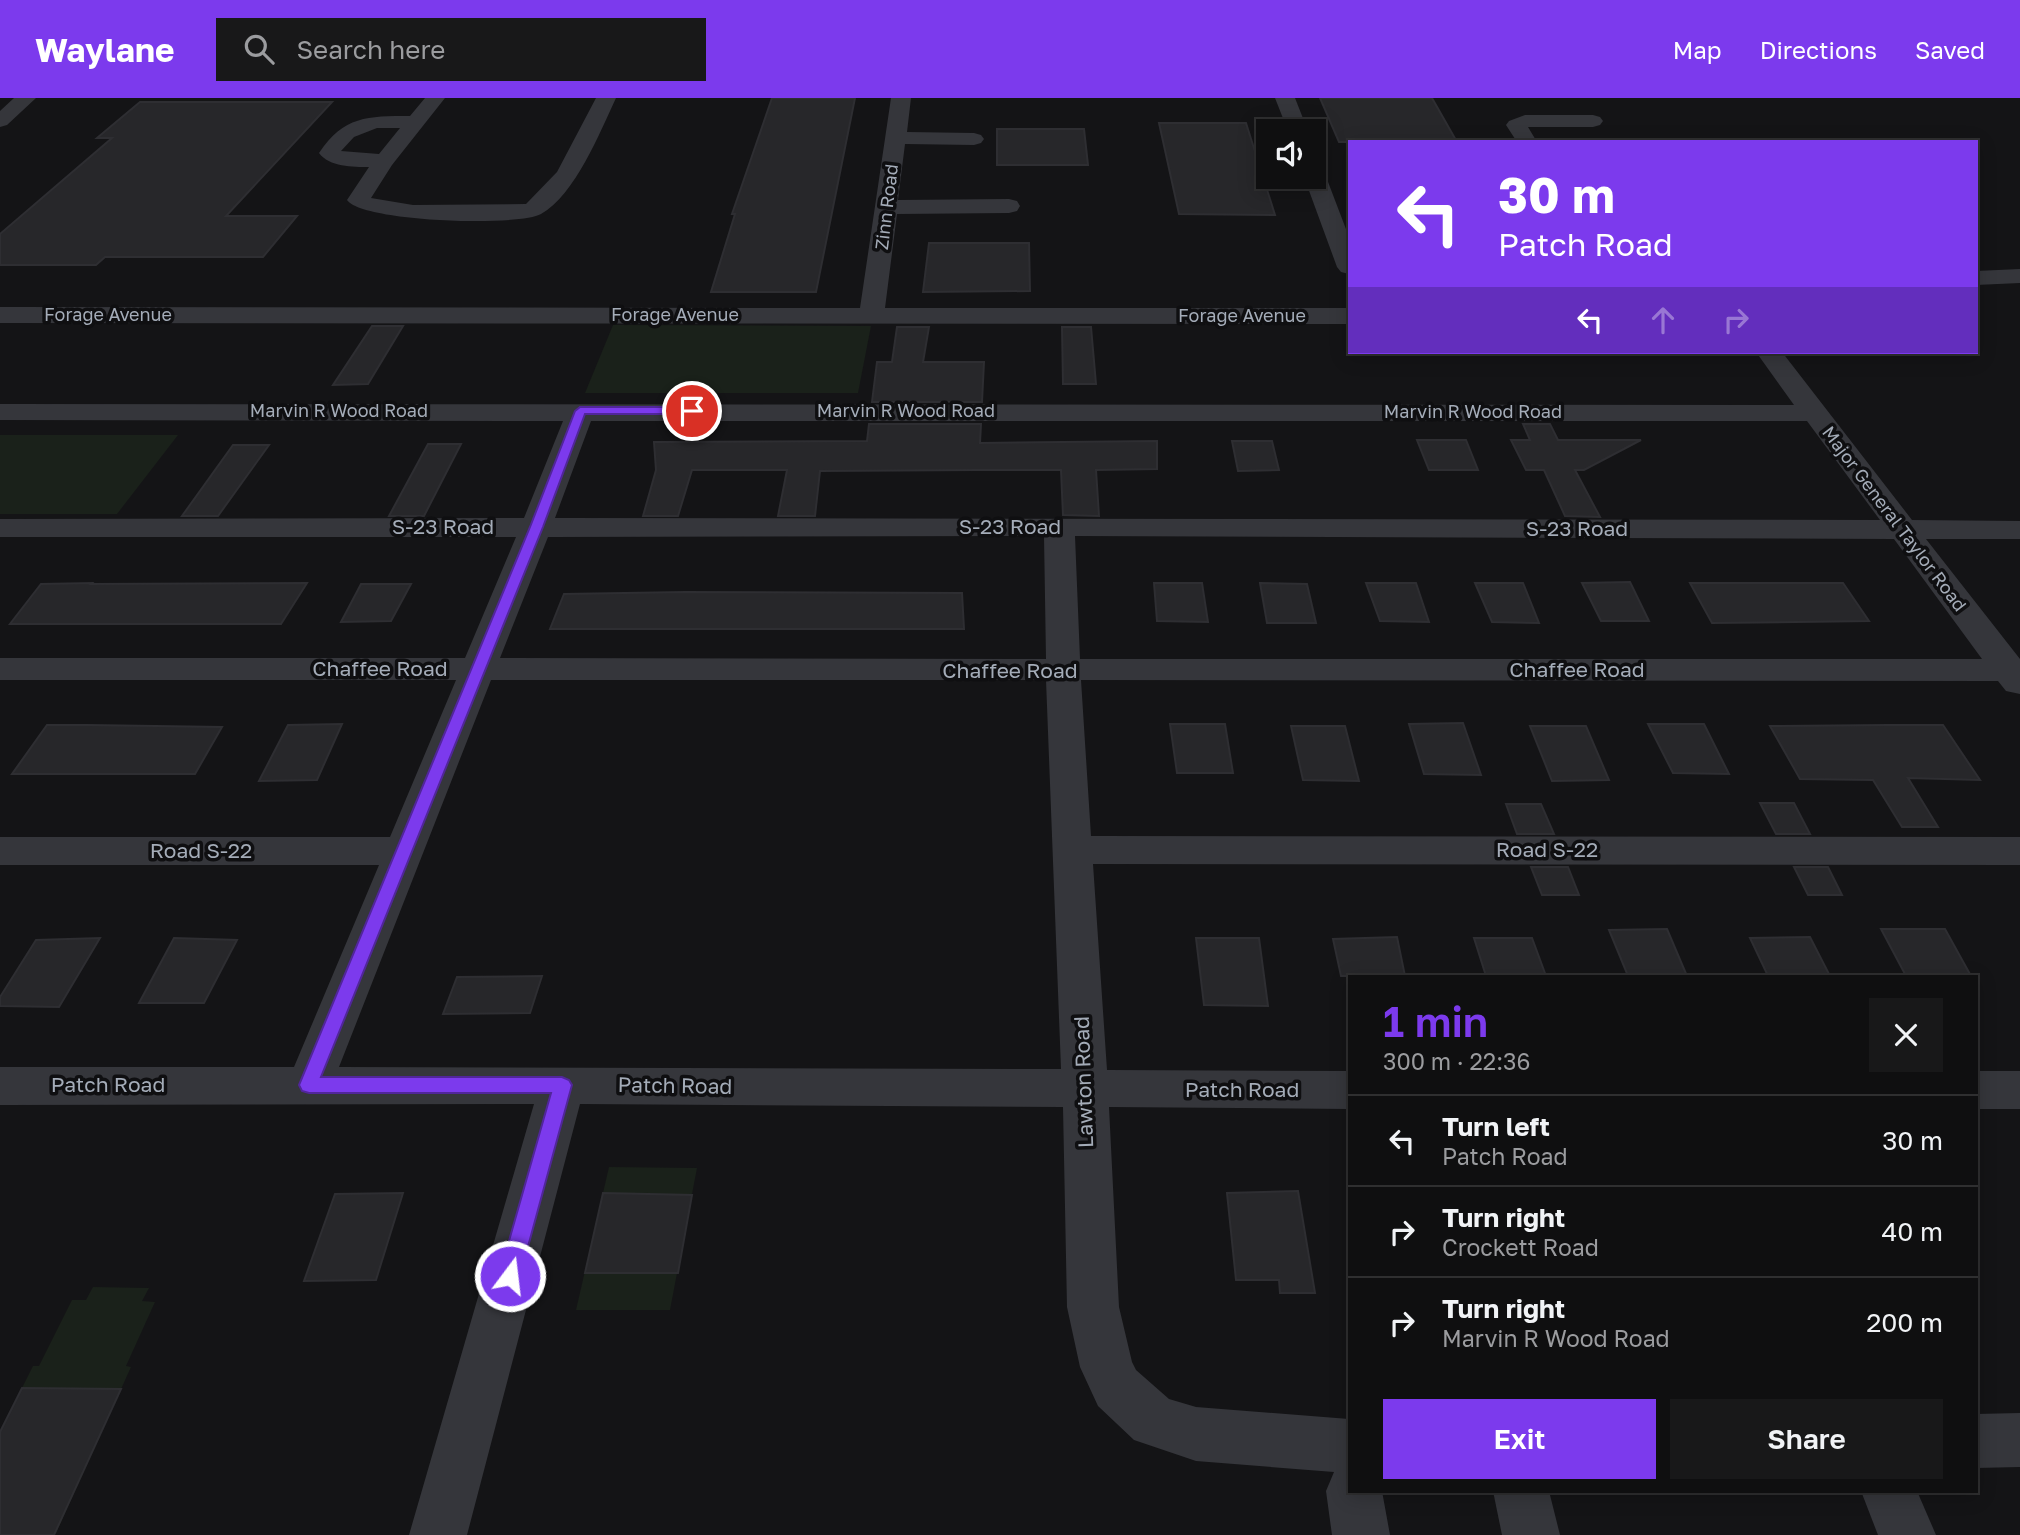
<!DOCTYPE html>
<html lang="en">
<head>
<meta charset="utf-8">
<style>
  :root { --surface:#0f0f10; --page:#181819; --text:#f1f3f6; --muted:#9b9c9f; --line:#2f2f30; --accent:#7c3aed }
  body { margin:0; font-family:"Golos Text",sans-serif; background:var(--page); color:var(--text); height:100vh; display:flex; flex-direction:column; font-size:26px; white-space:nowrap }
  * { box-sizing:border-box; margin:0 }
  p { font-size:23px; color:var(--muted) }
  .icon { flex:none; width:38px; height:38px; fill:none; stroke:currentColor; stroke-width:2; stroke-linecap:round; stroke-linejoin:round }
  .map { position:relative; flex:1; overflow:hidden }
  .panel { position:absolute; left:1348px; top:877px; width:630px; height:518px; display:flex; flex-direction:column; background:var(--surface); border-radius:0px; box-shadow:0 4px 18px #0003,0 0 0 2px var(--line) }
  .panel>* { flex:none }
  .banner { position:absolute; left:1348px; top:42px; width:630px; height:214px; border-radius:0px; box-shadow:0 4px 18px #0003,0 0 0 2px var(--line); background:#7c3aed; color:#fff; overflow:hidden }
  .buttons { position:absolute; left:1256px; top:21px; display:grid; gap:14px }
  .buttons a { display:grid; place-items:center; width:70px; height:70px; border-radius:0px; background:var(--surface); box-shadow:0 4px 18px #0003,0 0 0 2px var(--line); font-size:35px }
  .pin { position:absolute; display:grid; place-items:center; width:60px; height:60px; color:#fff; margin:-30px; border:4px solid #fff; border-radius:50%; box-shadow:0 2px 7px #0007 }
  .me { position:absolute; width:77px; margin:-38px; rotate:15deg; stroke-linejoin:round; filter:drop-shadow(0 0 5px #0008) }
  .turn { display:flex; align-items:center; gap:24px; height:147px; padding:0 35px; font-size:32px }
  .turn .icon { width:91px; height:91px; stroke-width:2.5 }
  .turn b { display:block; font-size:49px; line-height:60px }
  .lanes { display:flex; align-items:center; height:66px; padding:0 35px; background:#0003; justify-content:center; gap:35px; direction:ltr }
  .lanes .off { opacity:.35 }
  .round { display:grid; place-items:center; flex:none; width:74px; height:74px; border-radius:0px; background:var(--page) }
  .overview { display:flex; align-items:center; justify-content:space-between; height:119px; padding:0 35px }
  h1 { font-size:42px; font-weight:600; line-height:52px; color:var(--accent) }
  .action { display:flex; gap:14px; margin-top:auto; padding:14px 35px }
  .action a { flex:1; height:80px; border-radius:0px; background:var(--accent); color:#fff; font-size:28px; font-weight:600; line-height:80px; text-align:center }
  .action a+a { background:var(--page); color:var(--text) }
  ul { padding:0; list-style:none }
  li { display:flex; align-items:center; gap:21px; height:91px; padding:0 35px; border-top:2px solid var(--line) }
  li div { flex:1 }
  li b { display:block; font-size:26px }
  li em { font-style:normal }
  header { display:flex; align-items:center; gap:42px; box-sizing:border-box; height:98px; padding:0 35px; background:var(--accent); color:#fff }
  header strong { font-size:33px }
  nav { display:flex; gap:38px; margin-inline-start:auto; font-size:24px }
  .search { width:490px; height:63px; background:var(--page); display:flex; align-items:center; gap:18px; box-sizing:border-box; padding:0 24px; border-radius:0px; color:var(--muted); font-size:26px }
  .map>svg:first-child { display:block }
  .green { fill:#1a211a }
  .building { fill:#27272a; stroke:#2e2e32; stroke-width:2 }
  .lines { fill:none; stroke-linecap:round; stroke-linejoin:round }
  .minor { fill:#35363b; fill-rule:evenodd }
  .route { fill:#7c3aed; stroke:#51269a; stroke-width:2 }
  .labels { text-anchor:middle; stroke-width:7; stroke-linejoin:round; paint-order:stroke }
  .far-street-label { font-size:18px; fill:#a4acb8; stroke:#0f0f11 }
  .street-label { font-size:21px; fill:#a4acb8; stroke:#0f0f11 }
</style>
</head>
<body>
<header>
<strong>Waylane</strong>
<div class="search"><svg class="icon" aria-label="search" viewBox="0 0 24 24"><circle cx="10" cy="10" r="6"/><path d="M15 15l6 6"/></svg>Search here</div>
<nav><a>Map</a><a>Directions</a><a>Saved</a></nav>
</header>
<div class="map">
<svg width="2020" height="1437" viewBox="0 0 2020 1437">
  <rect width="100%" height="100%" fill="#141416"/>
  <g class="green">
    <polygon points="613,227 871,228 858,295 585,295"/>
    <polygon points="0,337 178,337 117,416 0,416"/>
    <polygon points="609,1069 697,1070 670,1212 576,1212"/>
    <polygon points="93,1189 149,1190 142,1203 155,1204 126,1268 131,1269 56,1435 0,1435 0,1334 33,1268 39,1268 72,1202 86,1202"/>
  </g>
  <g class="building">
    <polygon points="772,0 855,0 816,194 711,194 735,116 732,116"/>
    <polygon points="1320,0 1432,0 1457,44 1339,44"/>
    <polygon points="140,4 332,4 226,118 297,118 263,159 105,159 96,167 0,167 0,136 112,40 97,40"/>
    <polygon points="1159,25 1246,25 1275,117 1179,116"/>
    <polygon points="997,31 1084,31 1088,67 997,67"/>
    <polygon points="929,145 1029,145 1030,193 923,194"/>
    <polygon points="372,228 403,228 368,286 333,287"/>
    <polygon points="897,229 929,229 923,264 984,264 982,304 872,304 877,264 892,264"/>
    <polygon points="1062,229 1091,229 1096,286 1063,286"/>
    <polygon points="869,326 981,326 980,345 1157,343 1157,371 1096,372 1099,418 1063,417 1061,372 978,372 820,373 815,418 778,418 787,372 692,372 678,418 643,418 656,372 654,344 867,343"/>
    <polygon points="1523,326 1550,326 1558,342 1641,342 1584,372 1575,372 1600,419 1565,418 1544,372 1526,372 1511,342 1530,342"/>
    <polygon points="1417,342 1466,342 1478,372 1429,372"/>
    <polygon points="1232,343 1272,343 1279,372 1238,373"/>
    <polygon points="428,346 461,346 424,418 389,418"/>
    <polygon points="233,347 269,347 218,418 182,418"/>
    <polygon points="1630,484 1649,523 1601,523 1582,485"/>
    <polygon points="92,485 91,486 307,485 281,526 10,526 41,486"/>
    <polygon points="1154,485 1202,485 1208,524 1157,523"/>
    <polygon points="1260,485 1307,486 1316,525 1267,525"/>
    <polygon points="1366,485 1416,485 1429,524 1380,523"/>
    <polygon points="1475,485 1523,485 1539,525 1492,524"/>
    <polygon points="1690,485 1843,485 1869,523 1712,525"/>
    <polygon points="361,486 411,486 391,523 341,524"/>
    <polygon points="685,494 962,495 964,531 550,531 564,496"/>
    <polygon points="1463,625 1481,677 1424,676 1409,626"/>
    <polygon points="342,626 317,682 259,683 288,627"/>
    <polygon points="1170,626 1225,626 1233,675 1177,675"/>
    <polygon points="1648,626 1704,626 1729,676 1673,675"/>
    <polygon points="47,627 88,627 222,629 195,676 12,676"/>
    <polygon points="1887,627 1943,627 1980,682 1908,680 1938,729 1902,729 1873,682 1800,681 1770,628"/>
    <polygon points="1291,628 1345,628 1359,683 1303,682"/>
    <polygon points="1530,628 1586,628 1609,682 1552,683"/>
    <polygon points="1760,705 1794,705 1810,736 1776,736"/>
    <polygon points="1506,706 1541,706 1554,736 1517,736"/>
    <polygon points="1531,769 1568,769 1579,797 1542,797"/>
    <polygon points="1794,769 1828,769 1842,797 1808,797"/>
    <polygon points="1667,831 1687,878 1628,878 1609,832"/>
    <polygon points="1881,831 1945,831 1971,878 1906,878"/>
    <polygon points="1397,839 1405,878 1341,878 1333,841"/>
    <polygon points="1810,839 1830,878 1768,878 1750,840"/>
    <polygon points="100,840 59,909 0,908 0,899 36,842"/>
    <polygon points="174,840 237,842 204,905 139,905"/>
    <polygon points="1196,840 1259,840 1268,908 1204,907"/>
    <polygon points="1474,840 1532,840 1546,878 1486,878"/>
    <polygon points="542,878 530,915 443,916 457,879"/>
    <polygon points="1298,1093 1315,1195 1280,1195 1279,1182 1236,1182 1227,1095"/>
    <polygon points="403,1095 376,1182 304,1183 335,1096"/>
    <polygon points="603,1095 692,1097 678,1175 585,1175"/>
    <polygon points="22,1290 121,1291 54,1437 0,1437 0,1334"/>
  </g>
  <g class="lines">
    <g class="minor">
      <polygon points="14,0 36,0 7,27 0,29 0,13"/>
      <path d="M425 0H445L392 67 371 100 413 107 526 106 557 74 596 0H616C600 34 575 97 541 116 518 129 362 124 347 102L369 69C353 69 329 69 319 55 344 18 367 18 410 18ZM377 30H400L379 56 341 53 354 39Z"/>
      <polygon points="891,0 911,0 907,34 974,35 981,37 984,41 981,45 974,47 905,46 898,102 1009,101 1017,103 1020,108 1017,113 1009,115 897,116 885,210 1349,210 1349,226 0,225 0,209 860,210"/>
      <polygon points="1275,0 1295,0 1308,33 1288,33"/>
      <polygon points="1525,17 1593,17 1600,19 1603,23 1600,27 1593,29 1528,29 1537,44 1517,44 1506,27 1509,23"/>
      <polygon points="1314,70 1322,71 1325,76 1349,139 1349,176 1341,174 1337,169 1304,79 1314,79"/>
      <polygon points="2020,171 2020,185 1976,187 1976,173"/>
      <path d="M1756 254H1782L1912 422 2020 423V441H1926L2020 561V596L2006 593 1998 583 1081 582 1091 738 2020 739V767L1093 766 1107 972 1349 973V1011L1109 1009 1119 1209 1132 1264 1136 1272 1169 1301 1196 1309 1349 1321V1393H1382L1390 1437H1332L1326 1393 1334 1374 1196 1363 1134 1342 1098 1308 1080 1269 1067 1209 1063 1009 580 1006 467 1437H409L534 1006 0 1007V969H294L379 767H0V739H390L456 582H0V560H465L516 439H0V421L524 420 563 323 0 322V306L1794 307ZM591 323H1807L1880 422 555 420ZM1044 438 1046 561 500 560 548 439ZM1075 438 1894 441 1982 561H1080ZM491 582H1046L1061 971 339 969Z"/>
      <rect x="1976" y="973" width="44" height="38"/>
      <polygon points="2020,1315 2020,1369 1976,1370 1976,1316"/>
      <polygon points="1493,1393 1549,1393 1560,1437 1502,1437"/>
      <polygon points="1861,1393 1917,1393 1936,1437 1878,1437"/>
    </g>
  </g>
  <polygon class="route" points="580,309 692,309 698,313 692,316 585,316 543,429 321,979 562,979 569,982 572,987 520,1178 517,1185 510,1187 502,1185 499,1178 551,995 309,995 302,993 299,987 530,429 575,313"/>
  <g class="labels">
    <g class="far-street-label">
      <text transform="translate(887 109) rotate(-83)" y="6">Zinn Road</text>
      <text x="108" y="223">Forage Avenue</text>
      <text x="675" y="223">Forage Avenue</text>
      <text x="1242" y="224">Forage Avenue</text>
      <text x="339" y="319">Marvin R Wood Road</text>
      <text x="906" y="319">Marvin R Wood Road</text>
      <text x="1473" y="320">Marvin R Wood Road</text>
      <text transform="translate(1894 421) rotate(53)" y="6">Major General Taylor Road</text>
    </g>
    <g class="street-label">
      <text x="443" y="436">S-23 Road</text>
      <text x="1010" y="436">S-23 Road</text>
      <text x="1577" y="438">S-23 Road</text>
      <text x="380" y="578">Chaffee Road</text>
      <text x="1577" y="579">Chaffee Road</text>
      <text x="1010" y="580">Chaffee Road</text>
      <text x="1547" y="759">Road S-22</text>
      <text x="201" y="760">Road S-22</text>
      <text transform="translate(1084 984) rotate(-92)" y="7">Lawton Road</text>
      <text x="108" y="994">Patch Road</text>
      <text transform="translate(675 988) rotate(1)" y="7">Patch Road</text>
      <text x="1242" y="999">Patch Road</text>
    </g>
  </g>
</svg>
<div class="buttons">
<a><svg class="icon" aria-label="sound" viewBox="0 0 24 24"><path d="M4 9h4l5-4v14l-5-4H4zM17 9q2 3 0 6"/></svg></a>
</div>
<div class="pin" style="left:692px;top:313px;background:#d93025"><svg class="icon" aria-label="arrive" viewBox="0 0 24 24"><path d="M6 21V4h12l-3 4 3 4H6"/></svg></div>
<svg class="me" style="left:510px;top:1178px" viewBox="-20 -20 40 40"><circle r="17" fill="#7c3aed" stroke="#fff" stroke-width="3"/><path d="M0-11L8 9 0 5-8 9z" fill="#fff"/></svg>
<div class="banner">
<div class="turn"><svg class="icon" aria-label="left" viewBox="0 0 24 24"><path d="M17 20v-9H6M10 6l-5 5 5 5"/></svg><div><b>30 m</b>Patch Road</div></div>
<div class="lanes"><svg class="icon" aria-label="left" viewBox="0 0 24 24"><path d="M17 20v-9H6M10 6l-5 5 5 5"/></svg><svg class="icon off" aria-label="ahead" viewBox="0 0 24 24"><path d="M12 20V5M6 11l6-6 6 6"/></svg><svg class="icon off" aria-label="right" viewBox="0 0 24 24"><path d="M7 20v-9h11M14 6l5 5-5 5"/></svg></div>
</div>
<section class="panel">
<div class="overview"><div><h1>1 min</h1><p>300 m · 22:36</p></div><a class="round"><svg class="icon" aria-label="close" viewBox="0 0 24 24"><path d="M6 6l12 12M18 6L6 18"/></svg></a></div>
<ul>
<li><svg class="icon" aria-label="left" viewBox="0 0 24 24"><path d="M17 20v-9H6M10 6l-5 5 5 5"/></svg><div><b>Turn left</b><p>Patch Road</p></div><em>30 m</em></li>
<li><svg class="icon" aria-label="right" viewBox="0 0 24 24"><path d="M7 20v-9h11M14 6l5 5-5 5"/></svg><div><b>Turn right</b><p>Crockett Road</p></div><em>40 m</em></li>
<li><svg class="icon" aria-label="right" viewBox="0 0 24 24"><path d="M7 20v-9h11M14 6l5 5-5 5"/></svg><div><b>Turn right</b><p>Marvin R Wood Road</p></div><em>200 m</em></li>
</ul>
<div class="action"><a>Exit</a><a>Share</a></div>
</section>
</div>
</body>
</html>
